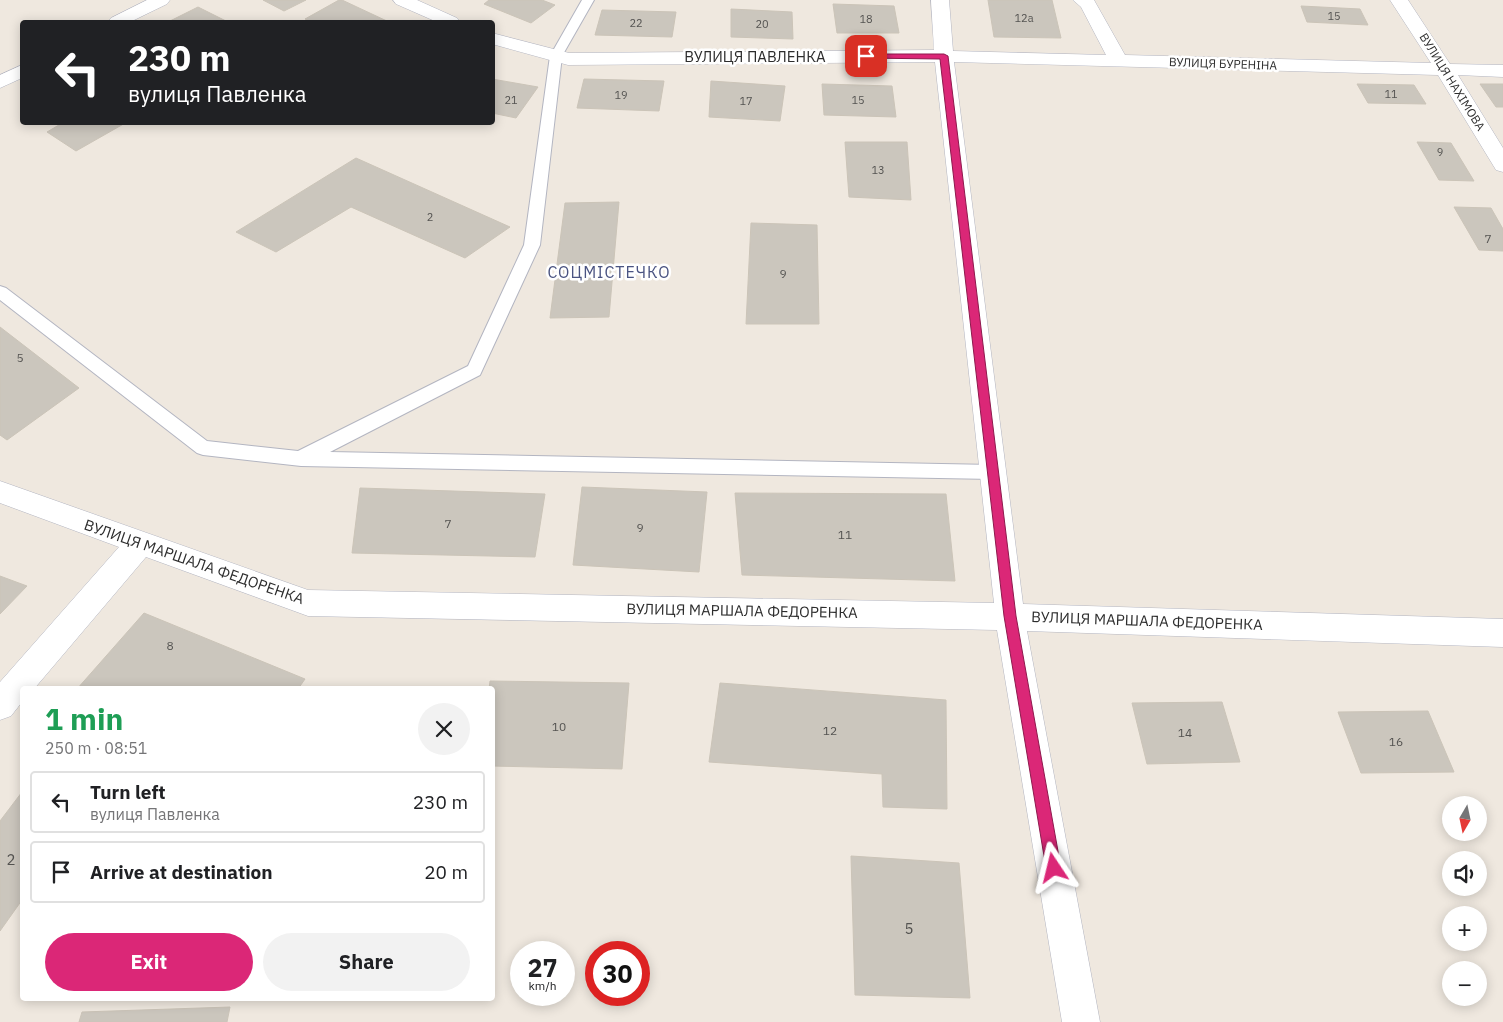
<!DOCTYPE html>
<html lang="en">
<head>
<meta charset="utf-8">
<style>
  :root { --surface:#fff; --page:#f2f2f2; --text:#202124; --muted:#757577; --line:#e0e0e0; --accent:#db2777 }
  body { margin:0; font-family:"IBM Plex Sans",sans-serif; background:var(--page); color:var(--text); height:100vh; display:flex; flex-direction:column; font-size:19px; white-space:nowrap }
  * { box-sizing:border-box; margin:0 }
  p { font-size:16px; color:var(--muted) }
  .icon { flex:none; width:28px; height:28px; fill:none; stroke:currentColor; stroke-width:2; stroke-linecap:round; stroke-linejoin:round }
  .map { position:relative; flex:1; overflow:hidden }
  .side { position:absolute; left:20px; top:686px; width:475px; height:315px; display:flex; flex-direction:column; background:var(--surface); border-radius:5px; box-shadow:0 2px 12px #0003 }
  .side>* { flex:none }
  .hud { position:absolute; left:20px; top:20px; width:475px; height:105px; border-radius:5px; box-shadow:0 2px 12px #0003; background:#202124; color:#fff; overflow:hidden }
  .needle { width:32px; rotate:189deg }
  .buttons { position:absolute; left:1442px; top:796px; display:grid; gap:10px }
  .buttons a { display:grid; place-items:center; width:45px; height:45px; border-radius:50%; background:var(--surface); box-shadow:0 2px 12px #0003; font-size:25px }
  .speed { position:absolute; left:510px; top:941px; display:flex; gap:10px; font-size:25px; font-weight:700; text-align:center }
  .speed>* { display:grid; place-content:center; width:65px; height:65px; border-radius:50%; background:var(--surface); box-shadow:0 2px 12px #0003; line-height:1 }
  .speed small { font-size:12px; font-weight:400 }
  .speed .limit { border:8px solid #d22; background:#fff; color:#111 }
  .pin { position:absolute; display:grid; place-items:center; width:42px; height:42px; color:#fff; margin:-21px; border-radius:10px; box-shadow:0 2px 8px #0006 }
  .me { position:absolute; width:55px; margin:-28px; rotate:350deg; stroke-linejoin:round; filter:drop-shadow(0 0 4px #0008) }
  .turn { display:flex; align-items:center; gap:18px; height:105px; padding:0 25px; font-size:22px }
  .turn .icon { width:65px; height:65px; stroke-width:2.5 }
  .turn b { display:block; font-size:35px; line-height:42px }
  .round { display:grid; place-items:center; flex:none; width:52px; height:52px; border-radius:26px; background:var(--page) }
  .headline { display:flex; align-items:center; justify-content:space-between; height:85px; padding:0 25px }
  h1 { font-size:30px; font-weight:700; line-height:38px; color:#1e9e55 }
  .button { display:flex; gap:10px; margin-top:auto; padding:10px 25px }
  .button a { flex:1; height:58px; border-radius:30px; background:var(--accent); color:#fff; font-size:20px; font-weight:700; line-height:58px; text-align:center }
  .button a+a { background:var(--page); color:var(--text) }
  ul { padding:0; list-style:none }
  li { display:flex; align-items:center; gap:15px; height:62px; margin:0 10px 8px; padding:0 15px; border:2px solid var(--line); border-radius:5px }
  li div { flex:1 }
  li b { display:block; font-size:19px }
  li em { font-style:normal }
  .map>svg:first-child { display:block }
  .building { fill:#cbc6bd; stroke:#cbc4b8 }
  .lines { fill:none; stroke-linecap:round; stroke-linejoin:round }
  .service-casing { stroke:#b3b5c1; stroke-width:2 }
  .minor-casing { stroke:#b3b5c1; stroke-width:1 }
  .service { fill:#fff; fill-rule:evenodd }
  .minor { fill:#fff; fill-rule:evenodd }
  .route { fill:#db2777; stroke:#8e194d }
  .labels { text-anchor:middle; stroke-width:5; stroke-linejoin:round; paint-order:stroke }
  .far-number-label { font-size:11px; fill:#545351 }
  .far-street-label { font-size:12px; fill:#2d2d2d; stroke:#fff }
  .number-label { font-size:12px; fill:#545351 }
  .street-label { font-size:15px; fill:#2d2d2d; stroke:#fff }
  .near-number-label { font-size:15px; fill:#545351 }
  .neighbourhood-label { font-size:16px; letter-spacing:1px; fill:#4a5381; stroke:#fff }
</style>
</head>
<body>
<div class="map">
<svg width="1503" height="1022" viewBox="0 0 1503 1022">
  <rect width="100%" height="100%" fill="#efe8df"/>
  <g class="building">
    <polygon points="263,0 306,0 284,11"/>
    <polygon points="339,0 342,0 389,22 312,22 305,19"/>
    <polygon points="489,0 542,0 555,5 531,23 484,4"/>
    <polygon points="988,0 1052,0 1061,38 994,37"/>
    <polygon points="833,4 894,6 899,33 837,33"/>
    <polygon points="1301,6 1360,9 1368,25 1307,22"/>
    <polygon points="198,7 228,22 168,22"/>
    <polygon points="731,9 792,12 793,39 731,37"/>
    <polygon points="602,10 676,12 672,37 595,35"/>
    <polygon points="492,79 538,87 516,118 492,113"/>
    <polygon points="584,79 664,81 659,111 577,108"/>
    <polygon points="711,81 785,86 780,121 709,117"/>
    <polygon points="822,84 892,86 896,117 824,115"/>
    <polygon points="1357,84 1414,85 1426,104 1368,103"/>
    <polygon points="1480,84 1503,84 1503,107 1496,107"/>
    <polygon points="64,122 127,122 76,151 47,132"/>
    <polygon points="845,142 907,142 911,200 849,197"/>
    <polygon points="1417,142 1451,143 1474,181 1439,180"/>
    <polygon points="356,158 510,227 465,258 351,207 276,252 236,232"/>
    <polygon points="619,202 609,317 550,318 565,203"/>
    <polygon points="1454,207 1491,208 1503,229 1503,251 1479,250"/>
    <polygon points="751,223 817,225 819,324 746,324"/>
    <polygon points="0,327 79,388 7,440 0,435"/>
    <polygon points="582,487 707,492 699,572 573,565"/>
    <polygon points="360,488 545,494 535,557 352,553"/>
    <polygon points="735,493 946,494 955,581 742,575"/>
    <polygon points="0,576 27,586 0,614"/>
    <polygon points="144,613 305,679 298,689 77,689"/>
    <polygon points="490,681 629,683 622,769 492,766 492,689 489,689"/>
    <polygon points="720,683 946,700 947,809 883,807 882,774 709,762"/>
    <polygon points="1222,702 1240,762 1147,764 1132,703"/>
    <polygon points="1428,711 1454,772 1361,773 1338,712"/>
    <polygon points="22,792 22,900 0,931 0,821"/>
    <polygon points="851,856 959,863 970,998 855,995"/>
    <polygon points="230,1007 227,1022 79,1022 82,1012"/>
  </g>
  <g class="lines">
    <g class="service-casing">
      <polygon id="service" points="582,0 594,0 562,56 540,245 480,375 330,452 993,465 999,467 1002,472 999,477 993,479 301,466 203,455 197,453 0,300 0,286 6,288 207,441 298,451 468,366 524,245 550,56"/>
    </g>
    <g class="minor-casing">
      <g id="minor">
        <polygon points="147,0 170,0 167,4 130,22 108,22 111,18"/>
        <polygon points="393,0 417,0 457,18 460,22 437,22 396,4"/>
        <polygon points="931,0 949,0 953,51 1106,55 1081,7 1073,0 1094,0 1125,55 1431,63 1390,0 1408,0 1450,64 1503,65 1503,77 1458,75 1503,148 1503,172 1496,170 1438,75 954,62 1023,604 1503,619 1503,647 1027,631 1100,1022 1062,1022 997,630 308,616 146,557 34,689 22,689 22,702 11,716 0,720 0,682 119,547 0,503 0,481 308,590 994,603 935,62 568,65 492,44 492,33 569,53 934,50"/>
        <polygon points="22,65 22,78 0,88 0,75"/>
      </g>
    </g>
    <use href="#service" class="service"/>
    <use href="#minor" class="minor"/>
  </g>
  <polygon class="route" points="866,54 944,54 948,56 1016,616 1061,868 1059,873 1054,875 1048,873 1046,868 1004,616 940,59 864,58 864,55"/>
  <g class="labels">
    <g class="far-number-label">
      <text x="1334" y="20">15</text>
      <text x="1024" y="22">12а</text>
      <text x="866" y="23">18</text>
      <text x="636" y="27">22</text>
      <text x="762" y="28">20</text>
      <text x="1391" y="98">11</text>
      <text x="621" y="99">19</text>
      <text x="511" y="104">21</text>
      <text x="858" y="104">15</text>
      <text x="746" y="105">17</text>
      <text x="1440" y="156">9</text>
      <text x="878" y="174">13</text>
      <text x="430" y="221">2</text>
    </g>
    <g class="far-street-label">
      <text transform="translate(1223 64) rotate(2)" y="4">ВУЛИЦЯ БУРЕНІНА</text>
      <text transform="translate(1452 82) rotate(58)" y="4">ВУЛИЦЯ НАХІМОВА</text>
    </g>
    <g class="number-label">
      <text x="1488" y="243">7</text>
      <text x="783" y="278">9</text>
      <text x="20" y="362">5</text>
      <text x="448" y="528">7</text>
      <text x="640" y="532">9</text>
      <text x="845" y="539">11</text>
      <text x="170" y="650">8</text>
      <text x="559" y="731">10</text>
      <text x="830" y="735">12</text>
      <text x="1185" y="737">14</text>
      <text x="1396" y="746">16</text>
    </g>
    <g class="street-label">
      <text x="755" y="62">ВУЛИЦЯ ПАВЛЕНКА</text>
      <text transform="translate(194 562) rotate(19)" y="5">ВУЛИЦЯ МАРШАЛА ФЕДОРЕНКА</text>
      <text transform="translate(742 611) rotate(1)" y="5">ВУЛИЦЯ МАРШАЛА ФЕДОРЕНКА</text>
      <text transform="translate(1147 621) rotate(2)" y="5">ВУЛИЦЯ МАРШАЛА ФЕДОРЕНКА</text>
    </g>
    <g class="near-number-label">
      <text x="11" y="865">2</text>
      <text x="909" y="934">5</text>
    </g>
    <g class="neighbourhood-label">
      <text x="609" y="278">СОЦМІСТЕЧКО</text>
    </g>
  </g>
</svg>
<div class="buttons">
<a><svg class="needle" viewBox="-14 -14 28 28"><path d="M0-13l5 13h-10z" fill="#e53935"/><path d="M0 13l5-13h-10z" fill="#757577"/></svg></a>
<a><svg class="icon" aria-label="sound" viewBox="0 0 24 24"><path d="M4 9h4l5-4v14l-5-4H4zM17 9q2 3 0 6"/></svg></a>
<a>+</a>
<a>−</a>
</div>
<div class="speed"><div>27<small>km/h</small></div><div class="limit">30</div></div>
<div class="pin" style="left:866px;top:56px;background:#d93025"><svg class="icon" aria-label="arrive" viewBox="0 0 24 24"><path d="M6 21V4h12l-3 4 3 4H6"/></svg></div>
<svg class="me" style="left:1054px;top:868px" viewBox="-20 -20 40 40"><path d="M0-17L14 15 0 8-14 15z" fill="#db2777" stroke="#fff" stroke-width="4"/></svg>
<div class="hud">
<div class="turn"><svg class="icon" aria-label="left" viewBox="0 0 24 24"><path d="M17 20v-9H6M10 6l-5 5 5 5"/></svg><div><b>230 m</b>вулиця Павленка</div></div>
</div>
<section class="side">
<div class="headline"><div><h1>1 min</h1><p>250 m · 08:51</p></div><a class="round"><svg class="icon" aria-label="close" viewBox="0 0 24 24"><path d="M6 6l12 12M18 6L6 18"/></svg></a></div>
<ul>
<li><svg class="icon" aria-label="left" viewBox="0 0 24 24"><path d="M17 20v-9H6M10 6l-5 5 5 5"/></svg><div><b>Turn left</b><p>вулиця Павленка</p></div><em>230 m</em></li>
<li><svg class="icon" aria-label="arrive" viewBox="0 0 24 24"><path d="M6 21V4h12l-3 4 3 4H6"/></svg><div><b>Arrive at destination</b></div><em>20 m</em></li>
</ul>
<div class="button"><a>Exit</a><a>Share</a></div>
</section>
</div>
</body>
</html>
